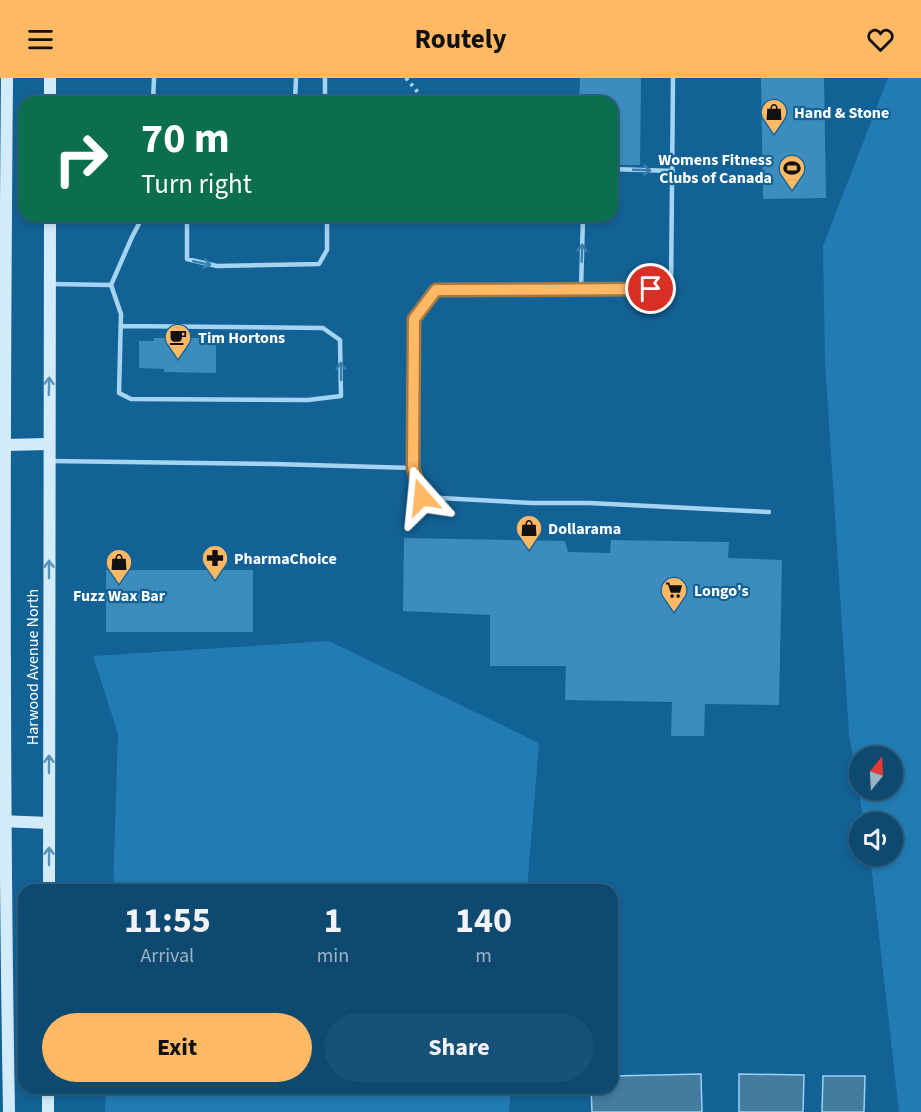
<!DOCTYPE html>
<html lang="en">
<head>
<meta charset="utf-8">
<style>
  :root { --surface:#0e4a70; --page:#175175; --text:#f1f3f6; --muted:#9bb3c3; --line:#2e6283; --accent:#ffb965 }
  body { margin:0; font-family:"Source Sans 3",sans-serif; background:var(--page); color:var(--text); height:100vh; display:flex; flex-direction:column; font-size:22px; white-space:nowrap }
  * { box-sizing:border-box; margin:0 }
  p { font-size:20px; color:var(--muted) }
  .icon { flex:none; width:33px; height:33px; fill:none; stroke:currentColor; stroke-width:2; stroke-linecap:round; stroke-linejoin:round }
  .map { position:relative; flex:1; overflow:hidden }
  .panel { position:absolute; left:18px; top:806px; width:600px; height:210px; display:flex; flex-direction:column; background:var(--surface); border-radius:18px; box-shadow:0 3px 9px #0003,0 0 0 2px var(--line) }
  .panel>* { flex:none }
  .top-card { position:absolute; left:18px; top:18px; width:600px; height:126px; border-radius:18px; box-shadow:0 3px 9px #0003,0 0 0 2px var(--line); background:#0b6e4f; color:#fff; overflow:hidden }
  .needle { width:39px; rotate:18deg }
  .controls { position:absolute; left:849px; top:668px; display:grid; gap:12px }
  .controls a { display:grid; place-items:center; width:54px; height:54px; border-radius:50%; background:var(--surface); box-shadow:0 3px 9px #0003,0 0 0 2px var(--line); font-size:30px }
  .pin { position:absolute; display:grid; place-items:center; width:51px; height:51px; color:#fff; margin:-26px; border:3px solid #fff; border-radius:50%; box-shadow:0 2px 6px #0007 }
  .me { position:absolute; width:66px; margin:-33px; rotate:342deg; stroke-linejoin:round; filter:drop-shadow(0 0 4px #0008) }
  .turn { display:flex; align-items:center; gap:21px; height:126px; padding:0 24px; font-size:27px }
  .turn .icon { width:78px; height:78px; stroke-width:2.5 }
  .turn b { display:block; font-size:42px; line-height:51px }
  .eta { display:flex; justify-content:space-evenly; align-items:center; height:102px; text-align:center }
  .eta b { font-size:36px; font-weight:700; line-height:42px }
  .action { display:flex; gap:12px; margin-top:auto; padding:12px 24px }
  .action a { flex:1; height:69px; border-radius:36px; background:var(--accent); color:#111; font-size:24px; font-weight:700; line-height:69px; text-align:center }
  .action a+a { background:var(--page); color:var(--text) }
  header { display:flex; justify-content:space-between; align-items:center; height:78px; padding:0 24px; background:var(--accent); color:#111; font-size:27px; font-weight:700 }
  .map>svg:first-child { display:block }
  .green { fill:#227cb3; fill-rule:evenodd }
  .water { fill:#447ca0; stroke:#96d2f6; stroke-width:1.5 }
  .building { fill:#3c8cbe }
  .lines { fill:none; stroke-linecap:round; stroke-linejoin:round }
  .path { stroke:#a4d4f2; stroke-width:4; stroke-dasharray:3 4.5; stroke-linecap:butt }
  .lane { stroke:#a4d4f2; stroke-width:4.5 }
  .secondary { stroke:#d3ecfc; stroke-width:12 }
  .oneway { stroke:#377ead }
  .oneway2 { stroke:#5692ba }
  .route-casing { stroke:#a67842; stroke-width:15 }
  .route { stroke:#ffb965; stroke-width:10 }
  .labels { text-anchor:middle; stroke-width:4.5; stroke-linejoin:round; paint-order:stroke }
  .poi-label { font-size:16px; font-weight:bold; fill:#fff; stroke:#136296; text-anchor:start }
  .street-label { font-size:16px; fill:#fff; stroke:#136296 }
</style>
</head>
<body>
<header><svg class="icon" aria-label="menu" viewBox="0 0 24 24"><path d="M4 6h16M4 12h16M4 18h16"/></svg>Routely<svg class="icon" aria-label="heart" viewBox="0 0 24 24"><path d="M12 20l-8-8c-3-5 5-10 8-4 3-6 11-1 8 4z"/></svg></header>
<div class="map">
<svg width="921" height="1034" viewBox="0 0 921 1034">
  <rect width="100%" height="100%" fill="#136296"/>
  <g class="green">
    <path d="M888 0H921V1034H899L870 777H892V744H864L849 656 825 282 823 168ZM860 678H892V711H860Z"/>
    <polygon points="329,563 539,665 527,811 113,811 118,656 93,578"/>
    <polygon points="106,1010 511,1010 509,1034 105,1034"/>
  </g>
  <g class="water">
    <polygon points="701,996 702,1034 592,1034 591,1010 612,1010 612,998"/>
    <polygon points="739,996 804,997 803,1034 739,1034"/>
    <polygon points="823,998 865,998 864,1034 822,1034"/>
  </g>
  <g class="building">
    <polygon points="580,0 641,0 640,87 612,87 612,24 579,24"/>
    <polygon points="761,0 824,0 826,120 763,121"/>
    <polygon points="154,260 216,260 216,295 164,294 164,291 139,290 139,263 154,263"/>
    <polygon points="404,460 565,463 568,474 610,475 611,462 729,464 728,480 782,482 779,627 705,626 704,658 671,658 672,624 565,622 566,588 490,588 490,537 403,533"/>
    <rect x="106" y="492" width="147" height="62"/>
  </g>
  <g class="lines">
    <polyline class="path" points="406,0 426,24"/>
    <g class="lane">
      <polyline points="325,0 325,24"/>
      <polyline points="153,24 154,0"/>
      <polyline points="295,24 296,0"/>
      <polyline points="612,91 673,93"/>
      <polyline points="187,138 187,181 217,188 319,186 327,172 327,138"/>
      <polyline points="52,206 111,207 132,159 143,138"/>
      <polyline points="111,207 121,236 119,315 131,321 308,322 341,318 340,262 323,250 121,248"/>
      <polyline points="581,212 583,138"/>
      <polyline points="50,383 275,386 413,390 414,241 436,212 671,211 673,0"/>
      <polyline points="413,390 422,419 532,425 589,425 769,434"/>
    </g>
    <g class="secondary">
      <path d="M7 0C4 345 3 689 9 1034"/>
      <polyline points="50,0 50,24"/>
      <polyline points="4,367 49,366"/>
      <polyline points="0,743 49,745"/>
      <polyline points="49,812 50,138"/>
      <polyline points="48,1034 48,1010"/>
    </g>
  </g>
  <defs><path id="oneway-shaft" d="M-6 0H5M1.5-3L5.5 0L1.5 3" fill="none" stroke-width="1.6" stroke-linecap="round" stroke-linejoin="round" transform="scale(1.5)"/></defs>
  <g class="oneway">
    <use href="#oneway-shaft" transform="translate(642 92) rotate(2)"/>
    <use href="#oneway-shaft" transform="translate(582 175) rotate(-88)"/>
    <use href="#oneway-shaft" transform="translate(202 185) rotate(12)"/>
    <use href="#oneway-shaft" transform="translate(341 293) rotate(-91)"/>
  </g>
  <g class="oneway2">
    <use href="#oneway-shaft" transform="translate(49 308) rotate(-89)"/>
    <use href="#oneway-shaft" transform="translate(49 491) rotate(-90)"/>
    <use href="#oneway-shaft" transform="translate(49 686) rotate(-90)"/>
    <use href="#oneway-shaft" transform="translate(49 778) rotate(-90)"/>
  </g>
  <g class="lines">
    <g class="route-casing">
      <polyline id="route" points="422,419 413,390 414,241 436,212 651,211"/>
    </g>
    <use href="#route" class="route"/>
  </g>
  <defs>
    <g id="shop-pin" transform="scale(1.35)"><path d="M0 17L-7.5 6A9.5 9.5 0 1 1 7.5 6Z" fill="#ffb965" stroke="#136296"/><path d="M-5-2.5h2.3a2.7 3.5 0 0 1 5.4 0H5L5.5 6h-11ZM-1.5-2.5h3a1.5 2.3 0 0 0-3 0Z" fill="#111"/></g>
    <g id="stadium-pin" transform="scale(1.35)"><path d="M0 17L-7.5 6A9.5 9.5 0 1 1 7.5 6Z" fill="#ffb965" stroke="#136296"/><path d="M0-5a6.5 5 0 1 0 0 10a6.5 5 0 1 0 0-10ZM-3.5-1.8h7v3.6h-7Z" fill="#111"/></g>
    <g id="cafe-pin" transform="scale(1.35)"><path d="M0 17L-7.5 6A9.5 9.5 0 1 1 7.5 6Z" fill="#ffb965" stroke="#136296"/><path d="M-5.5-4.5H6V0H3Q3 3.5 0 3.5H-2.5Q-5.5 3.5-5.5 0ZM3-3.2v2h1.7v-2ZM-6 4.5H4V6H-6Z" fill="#111"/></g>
    <g id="pharmacy-pin" transform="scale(1.35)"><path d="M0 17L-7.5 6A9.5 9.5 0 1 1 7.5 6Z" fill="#ffb965" stroke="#136296"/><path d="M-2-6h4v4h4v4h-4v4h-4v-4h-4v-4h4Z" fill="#111"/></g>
    <g id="supermarket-pin" transform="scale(1.35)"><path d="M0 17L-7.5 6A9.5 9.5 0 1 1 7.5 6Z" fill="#ffb965" stroke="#136296"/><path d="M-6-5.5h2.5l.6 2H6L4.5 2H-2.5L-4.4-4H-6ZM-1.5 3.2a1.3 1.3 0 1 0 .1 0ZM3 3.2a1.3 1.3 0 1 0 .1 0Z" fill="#111"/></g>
  </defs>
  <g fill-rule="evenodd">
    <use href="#shop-pin" x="774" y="34"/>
    <use href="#stadium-pin" x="792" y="90"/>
    <use href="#cafe-pin" x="178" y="259"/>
    <use href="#shop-pin" x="529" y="450"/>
    <use href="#pharmacy-pin" x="215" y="480"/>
    <use href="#shop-pin" x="119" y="484"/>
    <use href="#supermarket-pin" x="674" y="512"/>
  </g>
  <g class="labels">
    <g class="poi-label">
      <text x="794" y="40">Hand &amp; Stone</text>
      <text x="772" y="87" text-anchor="end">Womens Fitness<tspan x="772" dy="18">Clubs of Canada</tspan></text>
      <text x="198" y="265">Tim Hortons</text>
      <text x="548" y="456">Dollarama</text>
      <text x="234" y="486">PharmaChoice</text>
      <text x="694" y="518">Longo's</text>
      <text x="119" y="523" text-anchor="middle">Fuzz Wax Bar</text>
    </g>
    <g class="street-label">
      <text transform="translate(32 589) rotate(-90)" y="6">Harwood Avenue North</text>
    </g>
  </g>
</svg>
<div class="controls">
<a><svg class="needle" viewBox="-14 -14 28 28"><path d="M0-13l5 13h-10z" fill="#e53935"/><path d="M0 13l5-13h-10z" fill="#9bb3c3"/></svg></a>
<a><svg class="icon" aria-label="sound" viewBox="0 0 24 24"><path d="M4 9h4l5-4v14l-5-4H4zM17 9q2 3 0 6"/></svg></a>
</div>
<div class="pin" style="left:651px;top:211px;background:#d93025"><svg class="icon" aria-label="arrive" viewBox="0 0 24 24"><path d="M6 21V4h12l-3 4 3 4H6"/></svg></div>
<svg class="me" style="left:422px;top:419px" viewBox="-20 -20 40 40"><path d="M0-17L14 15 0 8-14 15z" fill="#ffb965" stroke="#fff" stroke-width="4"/></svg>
<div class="top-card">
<div class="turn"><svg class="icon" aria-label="right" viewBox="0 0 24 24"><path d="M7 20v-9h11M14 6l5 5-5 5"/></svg><div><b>70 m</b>Turn right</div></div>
</div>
<section class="panel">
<div class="eta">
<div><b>11:55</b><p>Arrival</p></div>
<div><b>1</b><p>min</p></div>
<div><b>140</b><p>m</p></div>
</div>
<div class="action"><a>Exit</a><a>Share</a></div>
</section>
</div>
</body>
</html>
